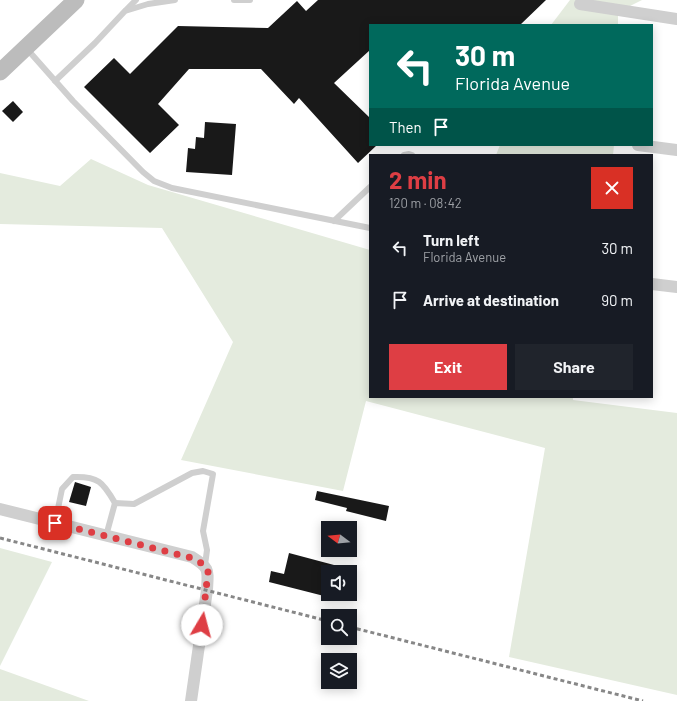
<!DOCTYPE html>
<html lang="en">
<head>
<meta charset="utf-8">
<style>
  :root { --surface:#171b24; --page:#20242c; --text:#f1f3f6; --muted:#9ea1a6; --accent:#de3e44 }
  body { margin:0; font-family:Barlow,sans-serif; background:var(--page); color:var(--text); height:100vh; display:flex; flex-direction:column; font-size:15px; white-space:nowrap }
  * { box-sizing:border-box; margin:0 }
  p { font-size:13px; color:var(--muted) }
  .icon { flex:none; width:22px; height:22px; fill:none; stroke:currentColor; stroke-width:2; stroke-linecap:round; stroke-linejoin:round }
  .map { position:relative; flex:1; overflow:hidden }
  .drawer { position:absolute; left:369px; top:154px; width:284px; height:244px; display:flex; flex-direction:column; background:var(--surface); border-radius:0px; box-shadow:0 2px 10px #0003 }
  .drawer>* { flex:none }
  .guide { position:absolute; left:369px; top:24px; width:284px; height:122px; border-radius:0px; box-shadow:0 2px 10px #0003; background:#00695c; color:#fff; overflow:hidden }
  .needle { width:26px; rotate:286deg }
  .fabs { position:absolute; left:321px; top:521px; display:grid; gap:8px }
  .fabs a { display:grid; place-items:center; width:36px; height:36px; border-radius:0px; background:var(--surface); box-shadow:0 2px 10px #0003; font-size:20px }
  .pin { position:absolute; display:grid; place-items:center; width:34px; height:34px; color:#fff; margin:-17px; border-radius:8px; box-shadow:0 2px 6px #0006 }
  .me { position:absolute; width:44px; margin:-22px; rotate:8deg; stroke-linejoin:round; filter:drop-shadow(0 0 3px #0008) }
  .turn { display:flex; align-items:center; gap:14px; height:84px; padding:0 20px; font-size:18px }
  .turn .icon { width:52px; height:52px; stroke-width:2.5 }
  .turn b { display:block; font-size:28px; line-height:34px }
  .then { display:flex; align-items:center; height:38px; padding:0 20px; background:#0003; gap:8px; font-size:15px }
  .round { display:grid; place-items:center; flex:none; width:42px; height:42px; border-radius:0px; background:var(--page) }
  .headline { display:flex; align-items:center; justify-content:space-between; height:68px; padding:0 20px }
  h1 { font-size:24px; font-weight:700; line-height:30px; color:var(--accent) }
  .cta { display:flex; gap:8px; margin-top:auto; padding:8px 20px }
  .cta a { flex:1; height:46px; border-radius:0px; background:var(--accent); color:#fff; font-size:16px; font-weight:700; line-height:46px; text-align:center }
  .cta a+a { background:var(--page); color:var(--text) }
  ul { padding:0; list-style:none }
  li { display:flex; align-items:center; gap:12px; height:52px; padding:0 20px }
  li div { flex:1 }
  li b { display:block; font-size:15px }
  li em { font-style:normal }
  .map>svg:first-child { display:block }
  .green { fill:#e4ebde }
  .building { fill:#191919 }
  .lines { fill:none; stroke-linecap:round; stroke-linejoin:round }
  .lane { stroke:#cfcfcf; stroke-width:6 }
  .street { stroke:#cfcfcf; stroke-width:12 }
  .secondary { stroke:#bcbcbc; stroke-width:17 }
  .rail { stroke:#878787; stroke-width:3; stroke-dasharray:4 3; stroke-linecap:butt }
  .route { stroke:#de3e44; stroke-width:7; stroke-dasharray:0 12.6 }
</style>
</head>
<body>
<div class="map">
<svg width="677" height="701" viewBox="0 0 677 701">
  <rect width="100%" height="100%" fill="#fff"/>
  <g class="green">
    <polygon points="570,0 642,0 618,12 618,25 551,25"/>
    <polygon points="500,145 614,145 613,155 496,155"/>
    <polygon points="91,159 148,185 370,250 370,397 573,397 573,400 677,413 677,695 509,657 545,448 366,401 343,491 181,460 233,342 162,228 0,224 0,173 60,186"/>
    <polygon points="0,548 52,562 0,666"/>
    <polygon points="0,669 89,701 0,701"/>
  </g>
  <g class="building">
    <polygon points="318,0 546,0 520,25 370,25 370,50 334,83 370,118 370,145 377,145 358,163 299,98 294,104 261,69 189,69 158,104 179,125 150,153 84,87 114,58 130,74 178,26 268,28 297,1 306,11"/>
    <polygon points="13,101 23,112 13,122 2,111"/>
    <polygon points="205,122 236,124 232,175 186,172 188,148 195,149 196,137 204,138"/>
    <polygon points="75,482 91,487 86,506 69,502"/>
    <polygon points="317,491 389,506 386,521 346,511 347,508 315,500"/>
    <polygon points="289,553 349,569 349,572 328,572 328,597 269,582 271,571 284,574"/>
  </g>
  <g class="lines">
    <g class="lane">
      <polyline points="234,0 250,0"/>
      <polyline points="126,10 136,0"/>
      <polyline points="27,49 73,101 143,172 154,181 172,188 370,228"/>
      <polyline points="55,81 95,43 125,11 148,4 175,0"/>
      <polyline points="404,155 409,154 412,155"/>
      <polyline points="334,221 370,187"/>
      <path d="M55 523 62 489 73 477C98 476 103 482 115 503"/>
      <polyline points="106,536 115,503 134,504 192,473 203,471 213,474 203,531 207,550 205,565"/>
    </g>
    <g class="street">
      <polyline points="580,4 677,19"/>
      <polyline points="638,145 677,150"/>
      <polyline points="652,284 677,287"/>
      <path d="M0 509 192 557C210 568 208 570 207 590L191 701"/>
    </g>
    <polyline class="secondary" points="0,72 76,0"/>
    <g class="rail">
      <polyline points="0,538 328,621"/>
      <polyline points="350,627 643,701"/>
    </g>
  </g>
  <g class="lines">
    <polyline class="route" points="55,523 192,558 205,565 208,572 202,625"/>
  </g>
</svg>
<div class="fabs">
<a><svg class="needle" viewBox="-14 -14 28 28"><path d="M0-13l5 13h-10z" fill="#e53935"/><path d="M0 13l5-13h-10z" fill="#9ea1a6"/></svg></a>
<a><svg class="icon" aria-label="sound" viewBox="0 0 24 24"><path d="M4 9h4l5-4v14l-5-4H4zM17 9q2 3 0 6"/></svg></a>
<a><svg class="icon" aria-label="search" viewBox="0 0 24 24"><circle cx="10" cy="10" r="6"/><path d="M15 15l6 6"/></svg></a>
<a><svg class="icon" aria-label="layers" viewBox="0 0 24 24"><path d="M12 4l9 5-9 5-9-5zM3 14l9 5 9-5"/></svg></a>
</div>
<div class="pin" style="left:55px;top:523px;background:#d93025"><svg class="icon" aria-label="arrive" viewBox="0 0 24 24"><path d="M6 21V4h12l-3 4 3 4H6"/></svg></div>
<svg class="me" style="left:202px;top:625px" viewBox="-20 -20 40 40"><circle r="19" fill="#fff"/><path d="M0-13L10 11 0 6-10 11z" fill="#de3e44"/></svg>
<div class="guide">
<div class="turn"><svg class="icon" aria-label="left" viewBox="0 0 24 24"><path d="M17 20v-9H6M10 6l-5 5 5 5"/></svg><div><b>30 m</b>Florida Avenue</div></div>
<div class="then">Then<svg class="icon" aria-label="arrive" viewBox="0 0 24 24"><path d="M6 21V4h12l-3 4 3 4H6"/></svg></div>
</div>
<section class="drawer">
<div class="headline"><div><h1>2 min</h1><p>120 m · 08:42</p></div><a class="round" style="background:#d93025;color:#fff"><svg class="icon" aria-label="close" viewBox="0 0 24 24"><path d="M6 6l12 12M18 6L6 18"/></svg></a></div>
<ul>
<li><svg class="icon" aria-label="left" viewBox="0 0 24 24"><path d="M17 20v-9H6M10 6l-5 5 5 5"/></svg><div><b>Turn left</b><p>Florida Avenue</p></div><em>30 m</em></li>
<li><svg class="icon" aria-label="arrive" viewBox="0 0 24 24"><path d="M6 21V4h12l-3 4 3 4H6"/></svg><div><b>Arrive at destination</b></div><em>90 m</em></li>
</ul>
<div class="cta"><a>Exit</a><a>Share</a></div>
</section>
</div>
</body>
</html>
